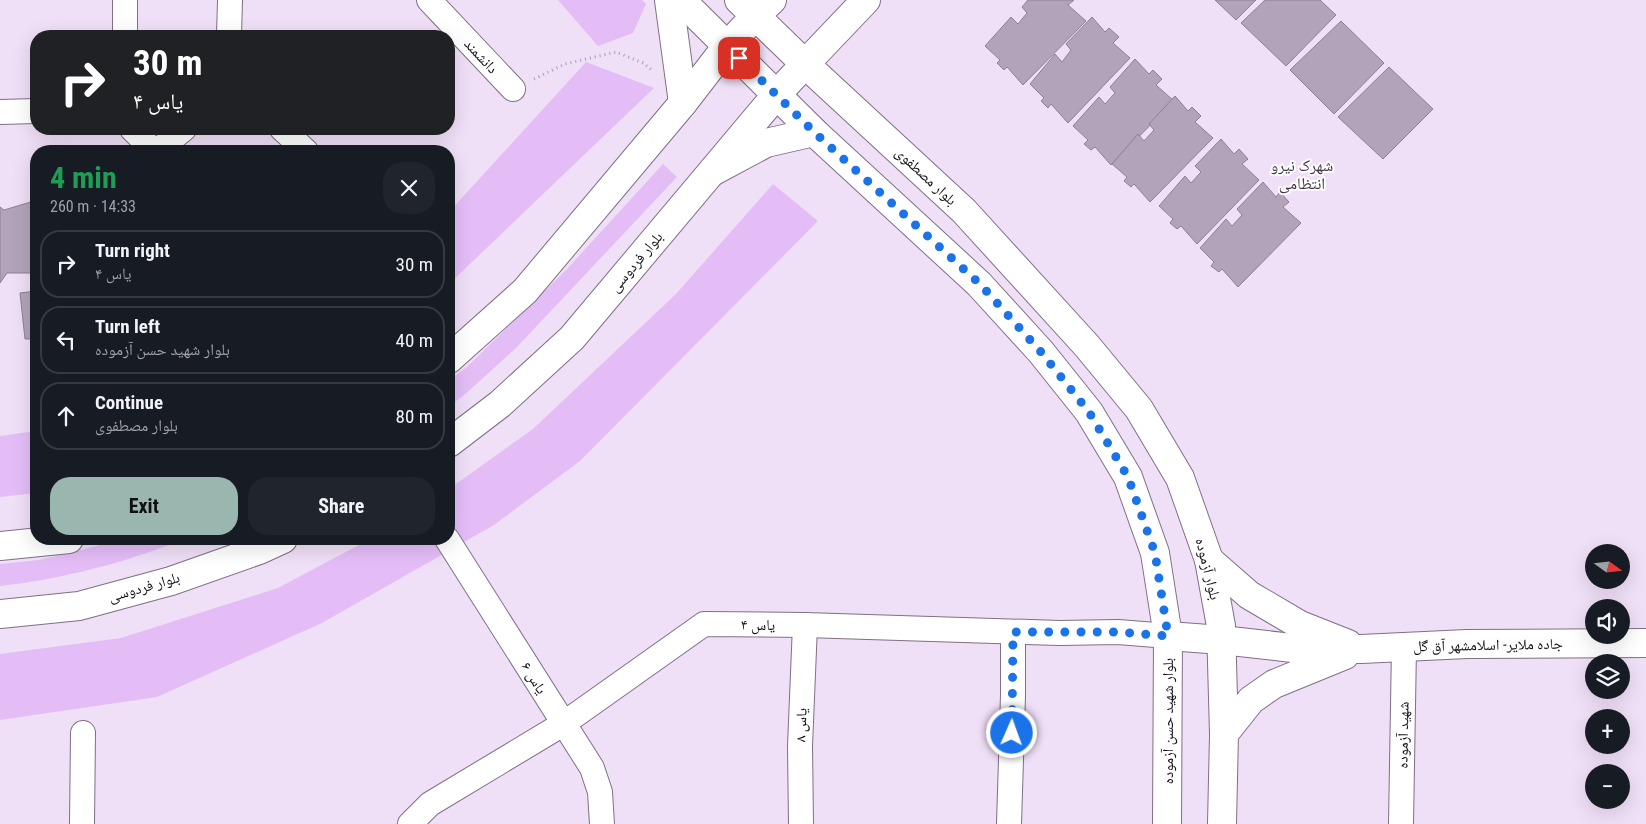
<!DOCTYPE html>
<html lang="en">
<head>
<meta charset="utf-8">
<style>
  :root { --surface:#171b24; --page:#20242c; --text:#f1f3f6; --muted:#9ea1a6; --line:#363941; --accent:#99b6af }
  body { margin:0; font-family:"Roboto Condensed","Noto Naskh Arabic",sans-serif; background:var(--page); color:var(--text); height:100vh; display:flex; flex-direction:column; font-size:19px; white-space:nowrap }
  * { box-sizing:border-box; margin:0 }
  p { font-size:16px; color:var(--muted) }
  .icon { flex:none; width:28px; height:28px; fill:none; stroke:currentColor; stroke-width:2; stroke-linecap:round; stroke-linejoin:round }
  .map { position:relative; flex:1; overflow:hidden }
  .drawer { position:absolute; left:30px; top:145px; width:425px; height:400px; display:flex; flex-direction:column; background:var(--surface); border-radius:20px; box-shadow:0 5px 20px #0002 }
  .drawer>* { flex:none }
  .top-card { position:absolute; left:30px; top:30px; width:425px; height:105px; border-radius:20px; box-shadow:0 5px 20px #0002; background:#202124; color:#fff; overflow:hidden }
  .needle { width:32px; rotate:105deg }
  .tools { position:absolute; left:1585px; top:544px; display:grid; gap:10px }
  .tools a { display:grid; place-items:center; width:45px; height:45px; border-radius:50%; background:var(--surface); box-shadow:0 5px 20px #0002; font-size:25px }
  .pin { position:absolute; display:grid; place-items:center; width:42px; height:42px; color:#fff; margin:-21px; border-radius:10px; box-shadow:0 2px 8px #0006 }
  .me { position:absolute; width:55px; margin:-28px; rotate:2deg; stroke-linejoin:round; filter:drop-shadow(0 0 4px #0008) }
  .turn { display:flex; align-items:center; gap:18px; height:105px; padding:0 20px; font-size:22px }
  .turn .icon { width:65px; height:65px; stroke-width:2.5 }
  .turn b { display:block; font-size:35px; line-height:42px }
  .round { display:grid; place-items:center; flex:none; width:52px; height:52px; border-radius:20px; background:var(--page) }
  .overview { display:flex; align-items:center; justify-content:space-between; height:85px; padding:0 20px }
  h1 { font-size:30px; font-weight:700; line-height:38px; color:#1e9e55 }
  .button { display:flex; gap:10px; margin-top:auto; padding:10px 20px }
  .button a { flex:1; height:58px; border-radius:20px; background:var(--accent); color:#111; font-size:20px; font-weight:700; line-height:58px; text-align:center }
  .button a+a { background:var(--page); color:var(--text) }
  ul { padding:0; list-style:none }
  li { display:flex; align-items:center; gap:15px; height:68px; margin:0 10px 8px; padding:0 10px; border:2px solid var(--line); border-radius:20px }
  li div { flex:1 }
  li b { display:block; font-size:19px }
  li em { font-style:normal }
  .map>svg:first-child { display:block }
  .green { fill:#e4bdf7 }
  .building { fill:#b2a3ba; stroke:#8e7f95 }
  .lines { fill:none; stroke-linecap:round; stroke-linejoin:round }
  .minor-casing { stroke:#7f7086; stroke-width:26 }
  .tertiary-casing { stroke:#7f7086; stroke-width:30 }
  .secondary-casing { stroke:#7f7086; stroke-width:30 }
  .primary-casing { stroke:#7f7086; stroke-width:30 }
  .path { stroke:#aa9db0; stroke-width:3; stroke-dasharray:1 4; stroke-linecap:butt }
  .minor { stroke:#fff; stroke-width:24 }
  .tertiary { stroke:#fff; stroke-width:28 }
  .secondary { stroke:#fff; stroke-width:28 }
  .primary { stroke:#fff; stroke-width:28 }
  .route { stroke:#1a73e8; stroke-width:9; stroke-dasharray:0 16.2 }
  .labels { text-anchor:middle; stroke-width:4; stroke-linejoin:round; paint-order:stroke }
  .street-label { font-size:15px; fill:#150f17; stroke:#fff }
  .neighbourhood-label { font-size:16px; fill:#413448; stroke:#fff }
</style>
</head>
<body>
<div class="map">
<svg width="1646" height="824" viewBox="0 0 1646 824">
  <rect width="100%" height="100%" fill="#efdff7"/>
  <g class="green">
    <polygon points="558,0 642,0 646,4 633,33 598,46"/>
    <polygon points="586,62 654,88 449,284 449,212"/>
    <polygon points="663,164 677,177 516,348 463,396 449,406 449,380 466,368 567,269"/>
    <polygon points="773,184 818,221 580,461 494,525 322,623 157,697 0,720 0,654 121,638 278,588 370,539 449,539 449,489 533,429 676,294"/>
    <polygon points="36,431 36,493 0,497 0,436"/>
    <path d="M125 539H185C127 562 63 579 0 586V564L39 560Z"/>
  </g>
  <g class="building">
    <polygon points="1028,0 1074,0 1068,5 1086,21 1023,85 1007,67 1004,70 997,63 1000,60 985,46 1011,17 1018,24 1027,13 1022,7"/>
    <polygon points="1215,0 1256,0 1236,20"/>
    <polygon points="1265,0 1320,0 1336,15 1286,66 1241,23"/>
    <polygon points="1092,17 1105,32 1109,28 1119,37 1113,43 1130,58 1068,123 1051,104 1048,108 1041,101 1044,98 1030,84 1055,54 1062,62 1071,50 1066,44"/>
    <polygon points="1341,21 1384,63 1334,114 1290,70"/>
    <polygon points="1135,59 1149,74 1153,70 1162,79 1156,85 1174,101 1111,165 1095,147 1091,150 1084,144 1088,140 1073,126 1099,97 1105,104 1115,93 1110,87"/>
    <polygon points="1389,67 1433,109 1383,159 1338,117"/>
    <polygon points="1175,96 1188,111 1192,107 1201,116 1195,122 1213,138 1150,202 1134,184 1131,187 1124,181 1127,177 1112,164 1138,134 1144,141 1154,130 1149,124"/>
    <polygon points="1221,139 1234,154 1239,149 1248,159 1242,164 1259,180 1197,244 1181,226 1177,229 1170,223 1173,219 1159,206 1185,176 1191,183 1201,172 1195,166"/>
    <polygon points="32,169 36,169 36,275 36,273 7,273 0,283 0,207 4,210 34,201"/>
    <polygon points="1263,182 1276,197 1280,192 1289,202 1283,207 1301,223 1238,287 1222,269 1219,272 1211,266 1214,262 1200,248 1226,219 1232,226 1242,215 1237,209"/>
    <polygon points="36,291 36,339 25,339 20,293"/>
  </g>
  <g class="lines">
    <g class="minor-casing">
      <g id="minor">
        <polyline points="429,0 513,89"/>
        <polyline points="125,36 125,0"/>
        <polyline points="229,36 230,0"/>
        <polyline points="0,112 36,111"/>
        <polyline points="132,129 154,151"/>
        <polyline points="282,129 306,151"/>
        <polyline points="157,151 184,129"/>
        <polyline points="447,539 592,768 600,792 602,824"/>
        <polyline points="82,824 83,733"/>
        <polyline points="410,824 430,804 563,724 704,624 805,625 1060,633 1118,632 1168,636"/>
        <polyline points="801,824 800,746 805,625"/>
        <polyline points="1009,824 1013,695 1013,632"/>
        <polyline points="1401,824 1404,647"/>
      </g>
    </g>
    <g class="tertiary-casing">
      <g id="tertiary">
        <polyline points="755,16 772,0"/>
        <polyline points="805,64 866,0"/>
      </g>
    </g>
    <g class="secondary-casing">
      <g id="secondary">
        <polyline points="681,0 814,132 979,284 1041,352 1089,412 1128,477 1155,553 1168,636 1167,824"/>
        <polyline points="739,0 805,64 964,211 1087,346 1139,409 1180,478 1209,560 1221,626 1224,734 1222,824"/>
        <polyline points="712,172 766,143 814,132"/>
        <polyline points="1209,560 1249,595 1300,625 1348,644"/>
        <polyline points="1168,636 1222,640 1301,649 1361,649 1467,644 1646,643"/>
        <polyline points="1224,734 1251,700 1274,684 1345,655"/>
      </g>
    </g>
    <g class="primary-casing">
      <g id="primary">
        <polyline points="669,0 683,103"/>
        <polyline points="449,359 525,291 683,103 727,46 755,16"/>
        <polyline points="449,443 500,404 572,338 777,94 805,64"/>
        <polyline points="0,546 69,539"/>
        <polyline points="0,614 79,606 171,581 259,550 283,539"/>
      </g>
    </g>
    <polyline class="path" points="534,79 565,64 616,52 643,63 653,71"/>
    <use href="#minor" class="minor"/>
    <use href="#tertiary" class="tertiary"/>
    <use href="#secondary" class="secondary"/>
    <use href="#primary" class="primary"/>
  </g>
  <g class="lines">
    <polyline class="route" points="739,58 814,132 980,284 1041,352 1089,412 1128,477 1155,553 1168,636 1118,632 1013,632 1012,733"/>
  </g>
  <g class="labels">
    <g class="street-label">
      <text transform="translate(481 56) rotate(47)" y="5">دانشمند</text>
      <text transform="translate(926 176) rotate(43)" y="5">بلوار مصطفوی</text>
      <text transform="translate(636 262) rotate(-50)" y="5">بلوار فردوسی</text>
      <text transform="translate(1208 569) rotate(76)" y="5">بلوار آزموده</text>
      <text transform="translate(144 587) rotate(-16)" y="5">بلوار فردوسی</text>
      <text x="758" y="630">یاس ۴</text>
      <text transform="translate(1488 645) rotate(-1)" y="5">جاده ملایر- اسلامشهر آق گل</text>
      <text transform="translate(534 678) rotate(58)" y="5">یاس ۶</text>
      <text transform="translate(1168 721) rotate(-90)" y="5">بلوار شهید حسن آزموده</text>
      <text transform="translate(801 725) rotate(-88)" y="5">یاس ۸</text>
      <text transform="translate(1403 735) rotate(-89)" y="5">شهید آزموده</text>
    </g>
    <g class="neighbourhood-label">
      <text x="1302" y="171">شهرک نیرو<tspan x="1302" dy="18">انتظامی</tspan></text>
    </g>
  </g>
</svg>
<div class="tools">
<a><svg class="needle" viewBox="-14 -14 28 28"><path d="M0-13l5 13h-10z" fill="#e53935"/><path d="M0 13l5-13h-10z" fill="#9ea1a6"/></svg></a>
<a><svg class="icon" aria-label="sound" viewBox="0 0 24 24"><path d="M4 9h4l5-4v14l-5-4H4zM17 9q2 3 0 6"/></svg></a>
<a><svg class="icon" aria-label="layers" viewBox="0 0 24 24"><path d="M12 4l9 5-9 5-9-5zM3 14l9 5 9-5"/></svg></a>
<a>+</a>
<a>−</a>
</div>
<div class="pin" style="left:739px;top:58px;background:#d93025"><svg class="icon" aria-label="arrive" viewBox="0 0 24 24"><path d="M6 21V4h12l-3 4 3 4H6"/></svg></div>
<svg class="me" style="left:1012px;top:733px" viewBox="-20 -20 40 40"><circle r="17" fill="#1a73e8" stroke="#fff" stroke-width="3"/><path d="M0-11L8 9 0 5-8 9z" fill="#fff"/></svg>
<div class="top-card">
<div class="turn"><svg class="icon" aria-label="right" viewBox="0 0 24 24"><path d="M7 20v-9h11M14 6l5 5-5 5"/></svg><div><b>30 m</b>یاس ۴</div></div>
</div>
<section class="drawer">
<div class="overview"><div><h1>4 min</h1><p>260 m · 14:33</p></div><a class="round"><svg class="icon" aria-label="close" viewBox="0 0 24 24"><path d="M6 6l12 12M18 6L6 18"/></svg></a></div>
<ul>
<li><svg class="icon" aria-label="right" viewBox="0 0 24 24"><path d="M7 20v-9h11M14 6l5 5-5 5"/></svg><div><b>Turn right</b><p>یاس ۴</p></div><em>30 m</em></li>
<li><svg class="icon" aria-label="left" viewBox="0 0 24 24"><path d="M17 20v-9H6M10 6l-5 5 5 5"/></svg><div><b>Turn left</b><p>بلوار شهید حسن آزموده</p></div><em>40 m</em></li>
<li><svg class="icon" aria-label="ahead" viewBox="0 0 24 24"><path d="M12 20V5M6 11l6-6 6 6"/></svg><div><b>Continue</b><p>بلوار مصطفوی</p></div><em>80 m</em></li>
</ul>
<div class="button"><a>Exit</a><a>Share</a></div>
</section>
</div>
</body>
</html>
